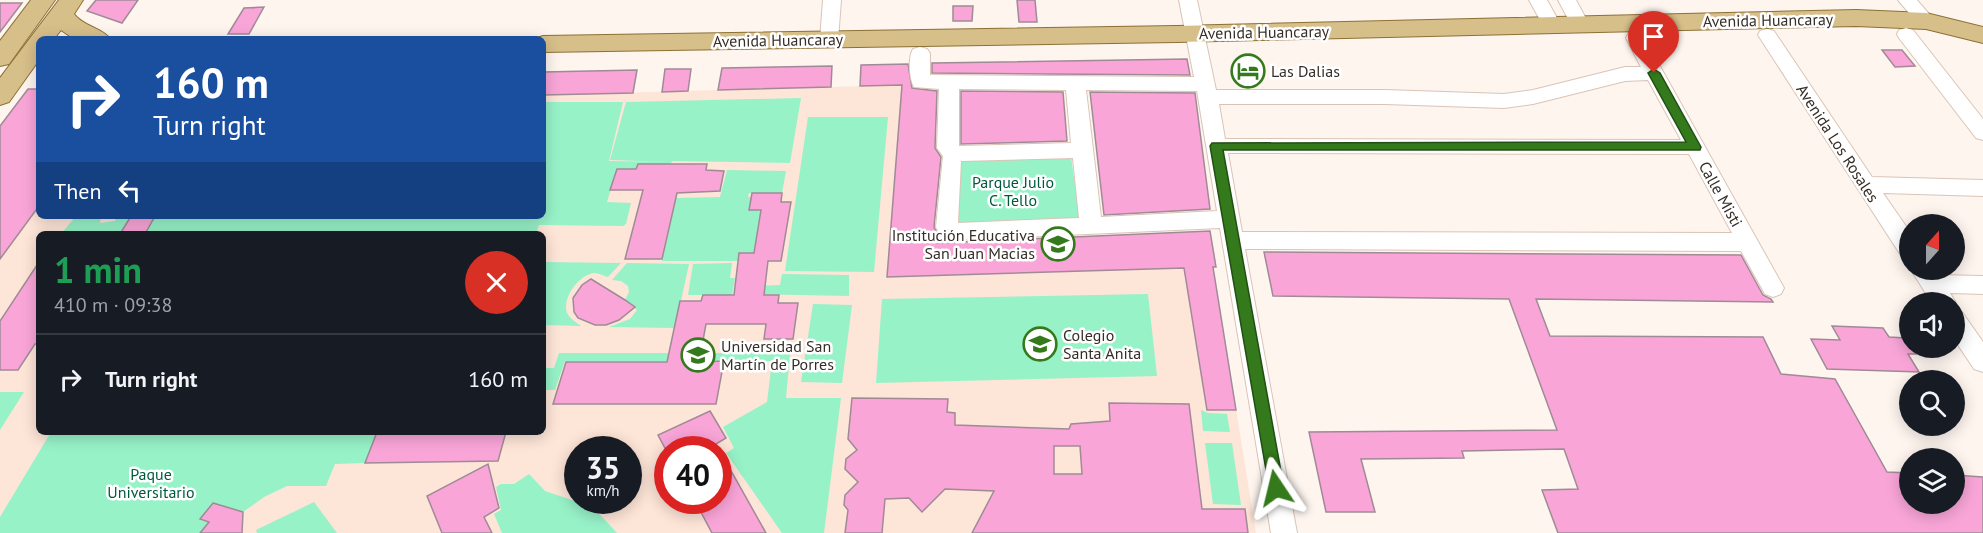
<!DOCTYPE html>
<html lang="en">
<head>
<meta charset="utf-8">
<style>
  :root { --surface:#171b24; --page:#20242c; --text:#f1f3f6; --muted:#9ea1a6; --line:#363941 }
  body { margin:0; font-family:"PT Sans",sans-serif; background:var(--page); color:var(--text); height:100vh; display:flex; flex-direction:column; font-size:22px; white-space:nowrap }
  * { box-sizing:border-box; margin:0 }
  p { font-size:20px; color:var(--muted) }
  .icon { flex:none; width:33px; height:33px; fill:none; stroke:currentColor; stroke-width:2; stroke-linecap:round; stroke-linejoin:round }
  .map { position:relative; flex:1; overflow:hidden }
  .panel { position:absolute; left:36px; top:231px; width:510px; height:204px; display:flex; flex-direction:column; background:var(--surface); border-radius:9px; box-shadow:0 3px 15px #0003 }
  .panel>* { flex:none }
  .top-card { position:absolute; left:36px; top:36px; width:510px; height:183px; border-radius:9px; box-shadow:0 3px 15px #0003; background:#1a4fa0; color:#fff; overflow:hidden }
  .needle { width:39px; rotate:21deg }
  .tools { position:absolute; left:1899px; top:214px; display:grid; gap:12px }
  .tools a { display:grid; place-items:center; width:66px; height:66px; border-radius:50%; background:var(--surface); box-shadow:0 3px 15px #0003; font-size:30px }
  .speed { position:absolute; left:564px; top:436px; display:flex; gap:12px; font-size:30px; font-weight:700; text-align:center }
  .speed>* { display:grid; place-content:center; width:78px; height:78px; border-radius:50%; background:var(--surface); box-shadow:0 3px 15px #0003; line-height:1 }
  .speed small { font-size:15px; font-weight:400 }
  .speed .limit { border:9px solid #d22; background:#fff; color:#111 }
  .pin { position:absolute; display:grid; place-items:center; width:51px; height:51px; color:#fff; margin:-62px -26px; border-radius:50% 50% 50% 0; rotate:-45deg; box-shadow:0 0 6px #0007 }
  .pin .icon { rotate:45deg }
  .me { position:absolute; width:66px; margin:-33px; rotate:350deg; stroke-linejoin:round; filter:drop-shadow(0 0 4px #0008) }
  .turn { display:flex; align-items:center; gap:21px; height:126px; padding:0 18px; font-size:27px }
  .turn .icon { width:78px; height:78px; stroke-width:2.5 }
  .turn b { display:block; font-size:42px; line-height:51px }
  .then { display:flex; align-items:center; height:57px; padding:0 18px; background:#0003; gap:12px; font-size:22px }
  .round { display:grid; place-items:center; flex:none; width:63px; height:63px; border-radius:32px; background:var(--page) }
  .head { display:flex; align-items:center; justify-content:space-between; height:102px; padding:0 18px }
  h1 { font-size:36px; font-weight:800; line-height:45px; color:#1e9e55 }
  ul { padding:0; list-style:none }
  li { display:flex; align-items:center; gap:18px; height:90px; padding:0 18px; border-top:2px solid var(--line) }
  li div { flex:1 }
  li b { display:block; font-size:22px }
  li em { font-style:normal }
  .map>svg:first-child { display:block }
  .built { fill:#fde5d7; fill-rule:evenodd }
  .green { fill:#97f2c8 }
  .building { fill:#f9a5d8; stroke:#a08a96; stroke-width:1.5; fill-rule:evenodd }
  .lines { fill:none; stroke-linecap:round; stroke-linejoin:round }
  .minor-casing { stroke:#dac4b6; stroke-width:2 }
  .major-casing { stroke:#8d7035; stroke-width:2 }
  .minor { fill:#fff; fill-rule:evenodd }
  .major { fill:#d7bf8a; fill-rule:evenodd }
  .route { fill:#347a1d; stroke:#224f13; stroke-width:1.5 }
  .labels { text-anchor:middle; stroke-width:5; stroke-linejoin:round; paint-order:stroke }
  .street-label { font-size:16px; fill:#352d27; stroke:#fff }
  .poi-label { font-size:16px; fill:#352d27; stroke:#fff; text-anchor:start }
  .park-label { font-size:16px; fill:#00593d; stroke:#fff }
</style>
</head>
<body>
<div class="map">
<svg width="1983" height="533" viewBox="0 0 1983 533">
  <rect width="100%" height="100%" fill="#fef5ef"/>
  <path class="built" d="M902 85 887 277 1213 267 1256 533H0V259L39 206V216H543V95ZM39 234H543V432H39ZM578 450H628V501H578ZM668 450H718V501H668Z"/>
  <g class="green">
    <polygon points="801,98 790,163 672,161 670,167 662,164 638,164 636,169 617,170 607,202 631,203 626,224 623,226 539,225 536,234 145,234 155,216 543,216 543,102 623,102 609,161 669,162 610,160 626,102"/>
    <polygon points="808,117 888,117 874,272 785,271"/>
    <polygon points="1071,156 1080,221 964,228 956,220 961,162 969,159"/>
    <polygon points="727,170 786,171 782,193 749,193 748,197 751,197 749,210 761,210 754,253 740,253 738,261 662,261 676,198 720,197"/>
    <polygon points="76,216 101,216 100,223 115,221 116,216 131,216 120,234 61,234"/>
    <path d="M543 262 621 263 608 277C603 276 600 273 594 273 579 275 562 297 567 313 570 319 576 322 581 326L543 325Z"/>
    <polygon points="627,263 689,264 675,328 609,327 630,319 637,310 625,300 629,292 628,286 621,281 612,280"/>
    <polygon points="732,263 730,278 735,278 732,295 688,295 693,264"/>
    <polygon points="782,274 849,275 849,296 756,294 758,286 780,285"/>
    <polygon points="1148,294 1157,376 876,383 882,299"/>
    <polygon points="813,304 852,305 842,383 801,382"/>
    <polygon points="559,353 790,353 786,398 841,398 824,533 782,533 726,453 734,448 723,427 767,402 772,361 565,361 555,390 543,390 543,368 554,368"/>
    <polygon points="0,392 24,392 0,430"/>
    <polygon points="1201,410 1208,413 1227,414 1230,432 1203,431"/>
    <polygon points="51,432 377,432 365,463 335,464 326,486 287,486 264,497 243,512 213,504 200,518 209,522 207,533 0,533 0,517"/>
    <polygon points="1205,443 1232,443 1241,505 1213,504"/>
    <polygon points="529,474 545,491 593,507 617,533 502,533 494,514 501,510 496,487 501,484 514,484"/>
    <polygon points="314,502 337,533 257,533 256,530"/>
  </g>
  <g class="building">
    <polygon points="96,0 138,0 122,23 87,11"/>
    <polygon points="1017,0 1035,0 1037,22 1019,22"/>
    <polygon points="0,3 22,3 0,32"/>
    <polygon points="953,6 973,6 972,21 953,21"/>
    <polygon points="264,7 249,34 228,34 244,8"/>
    <polygon points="1882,50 1902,50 1915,66 1895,67"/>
    <polygon points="1187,59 1190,75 932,73 932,63"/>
    <polygon points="1255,61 1261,81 1241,81 1236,62"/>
    <polygon points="908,64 912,88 937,91 935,148 941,157 934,227 938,235 938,243 1210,231 1216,267 1213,267 1236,410 1207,410 1184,268 887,277 902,85 860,86 861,65"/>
    <polygon points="832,66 831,87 718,90 722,68"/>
    <polygon points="665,69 691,69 688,91 662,92"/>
    <polygon points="637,70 633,93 543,95 543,72"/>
    <polygon points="28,89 39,89 39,206 0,259 0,126"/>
    <polygon points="961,91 1063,92 1067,141 961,144"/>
    <polygon points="1090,92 1195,93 1210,209 1104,215"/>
    <polygon points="638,164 707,164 706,170 724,171 720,191 677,193 662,259 625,259 643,190 610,190 617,169 636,169"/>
    <polygon points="752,193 782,193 781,202 791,202 781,261 768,261 764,295 779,295 778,303 798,303 793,339 764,339 766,324 706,324 699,362 724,361 716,404 553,404 566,362 667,362 680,301 701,301 703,295 734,295 739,253 754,253 761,210 749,210"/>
    <polygon points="131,216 155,216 145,234 120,234"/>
    <polygon points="1264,252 1741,255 1763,295 1771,299 1773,302 1536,299 1550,336 1763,337 1781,374 1835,379 1887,472 1910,473 1910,504 1954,504 1954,475 1983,477 1983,533 1558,533 1542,490 1578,489 1564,449 1462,451 1464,458 1361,459 1375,512 1326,512 1309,432 1557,430 1509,299 1273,296"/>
    <polygon points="39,262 39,344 35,344 18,370 0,370 0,321"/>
    <polygon points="591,279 625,300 635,307 619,320 606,325 595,325 578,318 574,312 573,298 582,285"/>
    <polygon points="1832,326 1883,328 1889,337 1906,338 1910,348 1912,348 1916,354 1908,354 1919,372 1827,369 1811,339 1840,340"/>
    <path d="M852 398 948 399 947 412 955 413V425L1069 429 1071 424 1110 421 1109 403 1189 404 1202 509H1245L1248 533H972L994 491 945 489 922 512 909 498 885 499 882 533H845L848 510 844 505 845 495 858 482 845 469 846 459 857 450 848 439ZM1054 446H1080L1082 474H1054Z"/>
    <polygon points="710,411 726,438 716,444 766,533 712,533 695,501 718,501 718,450 666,450 658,435"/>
    <polygon points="377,432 506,432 498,461 365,463"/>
    <polygon points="488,464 499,508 484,517 492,533 442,533 427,496"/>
    <polygon points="213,503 243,512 242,533 200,533 209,522 200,519"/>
  </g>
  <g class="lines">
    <g class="minor-casing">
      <g id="minor">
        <polygon points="823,0 841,0 838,40 836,44 829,46 822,44 820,40"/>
        <path d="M1179 0H1197L1216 90H1385L1504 94 1533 90 1625 67H1641L1626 38 1628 34 1635 32 1642 34 1784 288 1781 294 1773 297 1765 294 1741 251 1245 249 1297 533H1271L1220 228 955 240 939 233 936 227 943 156 937 148 939 89 914 87C909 78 908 57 913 49L920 47 927 49 930 53V75L1194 77ZM1648 80 1681 140 1225 139 1219 104H1385L1504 108 1533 104 1625 81ZM959 89 1066 90 1071 143 959 146ZM1086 90 1197 91 1217 211 1101 217ZM1228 153 1689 154 1732 233 1242 232ZM1073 158 1079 218 958 223 961 161Z"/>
        <polygon points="1529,0 1547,0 1561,25 1559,29 1545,29"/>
        <polygon points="1558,0 1576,0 1589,24 1587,28 1573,28"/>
        <polygon points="1898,0 1917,0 1935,21 1933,25 1919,25"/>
        <polygon points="1906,28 1913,30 1983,119 1983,140 1976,138 1899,38 1897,34 1899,30"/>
        <polygon points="1767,29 1774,31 1872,177 1983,180 1983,196 1883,193 1910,232 1910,260 1902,257 1758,35 1760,31"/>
        <polygon points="1911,270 1934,270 1938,275 1983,276 1983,294 1950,293 1956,303 1954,305 1954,303 1932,303"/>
        <polygon points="1954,310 1962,312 1983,342 1983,372 1974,369 1954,339"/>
      </g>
    </g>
    <g class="major-casing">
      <g id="major">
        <polygon points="31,0 55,0 9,64 0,66 0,41"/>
        <path d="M59 0H83L74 14C84 27 103 28 110 39H74L61 30 54 39H39V60L9 102 0 105V78Z"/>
        <polygon points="1856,10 1926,13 1983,27 1983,43 1926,29 1856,26 1177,42 543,52 543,39 534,39 543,36 1177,26"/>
      </g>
    </g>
    <use href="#minor" class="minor"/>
    <use href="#major" class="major"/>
  </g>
  <polygon class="route" points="1654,69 1660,73 1701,147 1700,150 1223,150 1284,488 1281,493 1276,495 1270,493 1210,146 1212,143 1686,142 1648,73"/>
  <defs>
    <g id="hotel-ring" transform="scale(1.725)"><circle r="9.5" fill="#fff" stroke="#347a1d" stroke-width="1.5"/><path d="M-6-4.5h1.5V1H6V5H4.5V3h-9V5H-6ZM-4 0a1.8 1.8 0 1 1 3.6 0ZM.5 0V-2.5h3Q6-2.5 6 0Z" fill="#347a1d"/></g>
    <g id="school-ring" transform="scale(1.725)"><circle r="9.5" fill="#fff" stroke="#347a1d" stroke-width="1.5"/><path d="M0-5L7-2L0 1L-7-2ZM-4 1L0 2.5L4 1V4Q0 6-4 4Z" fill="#347a1d"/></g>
    <g id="university-ring" transform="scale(1.725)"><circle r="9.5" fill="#fff" stroke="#347a1d" stroke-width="1.5"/><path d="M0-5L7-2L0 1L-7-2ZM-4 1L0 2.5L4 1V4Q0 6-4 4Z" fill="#347a1d"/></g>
  </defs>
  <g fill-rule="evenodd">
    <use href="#hotel-ring" x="1248" y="71"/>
    <use href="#school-ring" x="1058" y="244"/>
    <use href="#school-ring" x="1040" y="344"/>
    <use href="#university-ring" x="698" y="355"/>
  </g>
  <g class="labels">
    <g class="street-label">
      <text transform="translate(1768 20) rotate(-1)" y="6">Avenida Huancaray</text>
      <text transform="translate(1264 32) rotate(-1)" y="6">Avenida Huancaray</text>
      <text transform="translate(778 40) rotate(-1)" y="6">Avenida Huancaray</text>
      <text transform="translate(1838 143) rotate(57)" y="6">Avenida Los Rosales</text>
      <text transform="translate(1721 194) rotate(61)" y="6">Calle Misti</text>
    </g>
    <g class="poi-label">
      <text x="1271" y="77">Las Dalias</text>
      <text x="1035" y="241" text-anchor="end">Institución Educativa<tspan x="1035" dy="18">San Juan Macias</tspan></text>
      <text x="1063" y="341">Colegio<tspan x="1063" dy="18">Santa Anita</tspan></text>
      <text x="721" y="352">Universidad San<tspan x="721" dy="18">Martín de Porres</tspan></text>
    </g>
    <g class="park-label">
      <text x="1013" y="188">Parque Julio<tspan x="1013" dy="18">C. Tello</tspan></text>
      <text x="151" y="480">Paque<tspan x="151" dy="18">Universitario</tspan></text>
    </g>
  </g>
</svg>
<div class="tools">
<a><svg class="needle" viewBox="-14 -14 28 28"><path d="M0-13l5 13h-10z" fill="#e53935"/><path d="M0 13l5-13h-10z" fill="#9ea1a6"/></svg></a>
<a><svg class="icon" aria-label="sound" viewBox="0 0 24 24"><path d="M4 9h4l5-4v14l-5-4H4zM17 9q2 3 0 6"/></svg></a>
<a><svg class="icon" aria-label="search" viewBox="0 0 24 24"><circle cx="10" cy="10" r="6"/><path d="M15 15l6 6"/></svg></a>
<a><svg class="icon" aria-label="layers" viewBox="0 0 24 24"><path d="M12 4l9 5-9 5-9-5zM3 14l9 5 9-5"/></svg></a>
</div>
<div class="speed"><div>35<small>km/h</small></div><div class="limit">40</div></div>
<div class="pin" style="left:1654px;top:73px;background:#d93025"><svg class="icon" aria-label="arrive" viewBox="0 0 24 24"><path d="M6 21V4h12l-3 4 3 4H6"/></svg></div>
<svg class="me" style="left:1276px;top:488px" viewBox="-20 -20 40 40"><path d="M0-17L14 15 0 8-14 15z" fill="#347a1d" stroke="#fff" stroke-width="4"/></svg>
<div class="top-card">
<div class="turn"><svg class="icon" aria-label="right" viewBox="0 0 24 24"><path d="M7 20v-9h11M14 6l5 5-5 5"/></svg><div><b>160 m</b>Turn right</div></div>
<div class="then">Then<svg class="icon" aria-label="left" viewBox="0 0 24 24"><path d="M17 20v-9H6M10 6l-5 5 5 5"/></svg></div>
</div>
<section class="panel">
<div class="head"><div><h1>1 min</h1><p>410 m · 09:38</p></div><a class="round" style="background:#d93025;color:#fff"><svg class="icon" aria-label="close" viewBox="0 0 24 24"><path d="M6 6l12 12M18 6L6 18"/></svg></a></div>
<ul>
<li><svg class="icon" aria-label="right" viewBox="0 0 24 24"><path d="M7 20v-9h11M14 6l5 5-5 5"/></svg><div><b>Turn right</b></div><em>160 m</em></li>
</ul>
</section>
</div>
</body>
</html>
